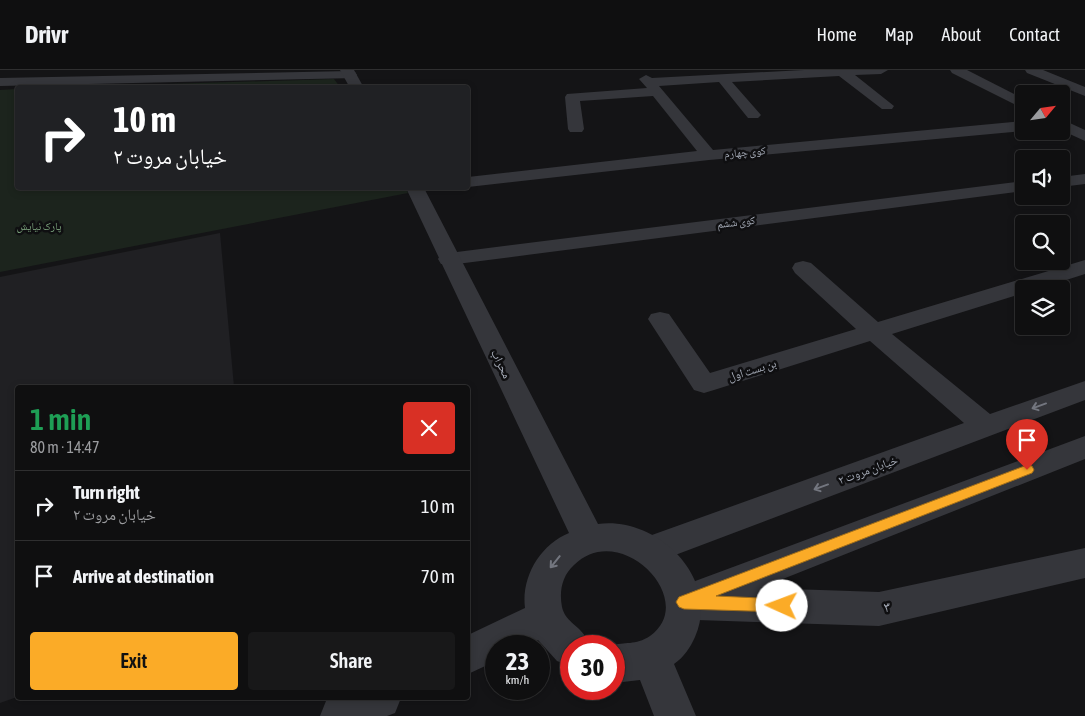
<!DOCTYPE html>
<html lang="en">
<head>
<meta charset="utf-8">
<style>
  :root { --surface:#0f0f10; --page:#181819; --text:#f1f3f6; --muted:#9b9c9f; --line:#2f2f30; --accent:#fbab27 }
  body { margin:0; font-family:"Asap Condensed","Noto Naskh Arabic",sans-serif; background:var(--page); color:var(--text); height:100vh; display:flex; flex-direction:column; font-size:19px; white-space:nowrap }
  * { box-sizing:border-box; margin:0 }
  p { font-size:16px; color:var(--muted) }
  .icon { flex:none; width:28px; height:28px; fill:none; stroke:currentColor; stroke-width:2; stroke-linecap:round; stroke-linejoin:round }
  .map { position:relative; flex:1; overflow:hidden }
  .details { position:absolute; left:15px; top:315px; width:455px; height:315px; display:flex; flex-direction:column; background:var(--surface); border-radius:5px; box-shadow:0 2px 8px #0003,0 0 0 1px var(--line) }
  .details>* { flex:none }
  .guide { position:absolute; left:15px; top:15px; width:455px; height:105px; border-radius:5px; box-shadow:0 2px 8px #0003,0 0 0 1px var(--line); background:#202124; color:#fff; overflow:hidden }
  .needle { width:32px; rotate:61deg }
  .buttons { position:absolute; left:1015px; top:15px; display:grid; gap:10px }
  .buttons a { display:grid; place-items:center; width:55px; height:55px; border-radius:5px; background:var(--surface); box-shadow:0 2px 8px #0003,0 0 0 1px var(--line); font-size:25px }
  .speed { position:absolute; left:485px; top:565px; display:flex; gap:10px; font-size:25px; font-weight:700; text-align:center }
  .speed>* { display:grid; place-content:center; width:65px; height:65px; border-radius:50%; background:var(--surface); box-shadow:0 2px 8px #0003,0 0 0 1px var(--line); line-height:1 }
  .speed small { font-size:12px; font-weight:400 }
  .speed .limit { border:8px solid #d22; background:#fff; color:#111 }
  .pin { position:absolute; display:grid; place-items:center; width:42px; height:42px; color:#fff; margin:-51px -21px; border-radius:50% 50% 50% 0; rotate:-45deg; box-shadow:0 0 5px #0007 }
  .pin .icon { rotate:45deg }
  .me { position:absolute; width:55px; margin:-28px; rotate:272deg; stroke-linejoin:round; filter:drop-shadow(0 0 4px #0008) }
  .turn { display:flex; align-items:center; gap:18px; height:105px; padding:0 15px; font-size:22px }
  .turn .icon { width:65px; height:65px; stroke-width:2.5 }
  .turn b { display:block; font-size:35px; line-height:42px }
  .round { display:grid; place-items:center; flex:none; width:52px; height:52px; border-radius:5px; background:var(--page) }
  .summary { display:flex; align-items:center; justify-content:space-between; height:85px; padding:0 15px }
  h1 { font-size:30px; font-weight:600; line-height:38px; color:#1e9e55 }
  .action { display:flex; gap:10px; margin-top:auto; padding:10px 15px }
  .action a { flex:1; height:58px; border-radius:5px; background:var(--accent); color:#111; font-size:20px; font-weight:600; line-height:58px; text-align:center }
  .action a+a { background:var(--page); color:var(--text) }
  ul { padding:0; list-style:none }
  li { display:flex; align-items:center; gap:15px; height:70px; padding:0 15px; border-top:1px solid var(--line) }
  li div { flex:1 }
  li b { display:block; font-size:19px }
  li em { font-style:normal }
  header { display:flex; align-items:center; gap:30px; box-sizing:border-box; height:70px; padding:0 25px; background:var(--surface); border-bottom:1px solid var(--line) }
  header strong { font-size:24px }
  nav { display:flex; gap:28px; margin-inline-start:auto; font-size:18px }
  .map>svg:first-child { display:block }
  .built { fill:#202023 }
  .green { fill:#1c241d }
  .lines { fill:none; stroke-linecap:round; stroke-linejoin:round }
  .minor { fill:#35363b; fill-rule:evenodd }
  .tertiary { fill:#35363b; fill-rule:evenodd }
  .oneway { stroke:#73767f }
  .route { fill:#fbab27; stroke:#a36f19 }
  .labels { text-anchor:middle; stroke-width:5; stroke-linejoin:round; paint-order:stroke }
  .far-street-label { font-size:11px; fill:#a5abb7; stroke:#0f0f11 }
  .far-park-label { font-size:11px; fill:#7ba37c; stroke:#0f0f11 }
  .street-label { font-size:12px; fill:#a5abb7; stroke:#0f0f11 }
  .near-street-label { font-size:15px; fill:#a5abb7; stroke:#0f0f11 }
</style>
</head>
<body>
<header>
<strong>Drivr</strong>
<nav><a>Home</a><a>Map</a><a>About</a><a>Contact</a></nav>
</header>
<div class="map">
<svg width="1085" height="646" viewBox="0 0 1085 646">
  <rect width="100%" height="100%" fill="#141416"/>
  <polygon class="built" points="220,163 234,317 18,318 17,627 0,633 0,207"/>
  <g class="green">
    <polygon points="334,9 340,17 71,17"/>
    <polygon points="17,19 18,118 405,118 408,123 0,202 0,20"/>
  </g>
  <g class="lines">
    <g class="minor">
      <polygon points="804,0 888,0 881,4 855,5 894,36 892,39 882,39 839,6 732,12 761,45 758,48 748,48 719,12 659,16 713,80 1024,51 1024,61 709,90 468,117 468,107 697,81 653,26 580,31 584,59 582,62 570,62 568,59 565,27 567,24 647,18 639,9 646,5 652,8"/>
      <polygon points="950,0 967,0 1024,29 1024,39 952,3"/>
      <polygon points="1025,0 1043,0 1085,17 1085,26 1027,3"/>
      <polygon points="350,1 355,2 357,5 355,8 0,16 0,8"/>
      <polygon points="1061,49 1085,60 1085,71 1061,60"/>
      <polygon points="1085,104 1085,114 1061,117 1061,107"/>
      <polygon points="1024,111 1024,121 449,195 441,194 438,189 441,184 449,183"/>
      <polygon points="407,118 427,118 424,122 418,123 410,122"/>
      <polygon points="1085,190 1085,204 1038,219 1024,219 1024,223 892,264 990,344 1085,311 1085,330 662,490 650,495 638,490 633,480 638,470 964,353 870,271 714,320 704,323 694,320 648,249 651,244 660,242 669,244 710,303 856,259 795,203 792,198 795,193 803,191 811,193 878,252"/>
      <polygon points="1085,366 1085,389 760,518 879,522 1085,478 1085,508 879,556 697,550 689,547 684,549 671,544 666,532 671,520"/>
    </g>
    <g class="tertiary">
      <polygon points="340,0 354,0 364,18 350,18"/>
      <path d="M406 118H424L598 454C657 446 721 508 695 567 690 578 684 587 674 594L696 646H654L640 610 614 613V576H611C625 571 635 576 650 566 700 530 620 449 574 495 562 506 559 521 562 537 565 551 578 555 585 566 587 569 588 573 590 576H571V596L557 591 538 570 525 576H496V591L468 604V565L525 538C521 507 540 475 569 463Z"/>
      <polygon points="334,628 401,628 395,643 387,646 320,646 326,631"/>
    </g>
  </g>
  <defs><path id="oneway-shaft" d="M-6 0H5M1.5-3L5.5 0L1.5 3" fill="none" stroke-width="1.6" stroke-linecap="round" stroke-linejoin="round" transform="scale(1.25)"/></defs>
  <g class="oneway">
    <use href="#oneway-shaft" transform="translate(1039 336) rotate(160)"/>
    <use href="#oneway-shaft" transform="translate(821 417) rotate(160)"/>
    <use href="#oneway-shaft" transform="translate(555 492) rotate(129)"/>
  </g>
  <polygon class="route" points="1027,395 1032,396 1034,400 1032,403 716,526 782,529 787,531 789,536 787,540 782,542 684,539 679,537 676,532 679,527"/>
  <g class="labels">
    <g class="far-street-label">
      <text transform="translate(745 82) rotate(-5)" y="4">کوی چهارم</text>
      <text transform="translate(736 152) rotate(-7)" y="4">کوی ششم</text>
    </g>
    <g class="far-park-label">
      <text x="39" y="160">پارک نیایش</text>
    </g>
    <g class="street-label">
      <text transform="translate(501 294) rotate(64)" y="4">محراب</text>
      <text transform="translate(752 300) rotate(-17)" y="4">بن بست اول</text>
      <text transform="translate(868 400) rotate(-20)" y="4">خیابان مروت ۲</text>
    </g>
    <g class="near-street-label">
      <text transform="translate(887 537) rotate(-11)" y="5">۳</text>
    </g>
  </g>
</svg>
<div class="buttons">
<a><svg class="needle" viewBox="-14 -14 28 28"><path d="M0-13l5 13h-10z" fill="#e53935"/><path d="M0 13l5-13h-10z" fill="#9b9c9f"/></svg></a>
<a><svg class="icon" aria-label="sound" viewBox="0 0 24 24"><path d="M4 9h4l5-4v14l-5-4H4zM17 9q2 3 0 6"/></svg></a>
<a><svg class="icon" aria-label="search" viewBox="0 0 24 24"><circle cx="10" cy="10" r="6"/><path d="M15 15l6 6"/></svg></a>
<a><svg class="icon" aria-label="layers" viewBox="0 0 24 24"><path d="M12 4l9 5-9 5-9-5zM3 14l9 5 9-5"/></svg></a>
</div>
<div class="speed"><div>23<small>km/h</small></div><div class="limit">30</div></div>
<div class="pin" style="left:1027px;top:400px;background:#d93025"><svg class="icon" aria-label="arrive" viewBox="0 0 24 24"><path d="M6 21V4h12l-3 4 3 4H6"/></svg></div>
<svg class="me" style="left:782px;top:536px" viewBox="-20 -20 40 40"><circle r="19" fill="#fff"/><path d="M0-13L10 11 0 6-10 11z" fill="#fbab27"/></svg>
<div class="guide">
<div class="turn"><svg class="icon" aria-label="right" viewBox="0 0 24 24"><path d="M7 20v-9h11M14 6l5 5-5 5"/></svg><div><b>10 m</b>خیابان مروت ۲</div></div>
</div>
<section class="details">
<div class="summary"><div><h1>1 min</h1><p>80 m · 14:47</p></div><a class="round" style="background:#d93025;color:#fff"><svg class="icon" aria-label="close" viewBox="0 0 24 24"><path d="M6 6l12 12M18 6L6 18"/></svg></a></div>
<ul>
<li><svg class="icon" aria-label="right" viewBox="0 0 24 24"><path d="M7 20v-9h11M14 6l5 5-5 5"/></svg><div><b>Turn right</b><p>خیابان مروت ۲</p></div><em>10 m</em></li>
<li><svg class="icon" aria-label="arrive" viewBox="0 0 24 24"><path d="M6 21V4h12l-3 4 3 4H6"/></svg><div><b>Arrive at destination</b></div><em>70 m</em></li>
</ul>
<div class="action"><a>Exit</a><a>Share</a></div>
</section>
</div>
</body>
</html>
